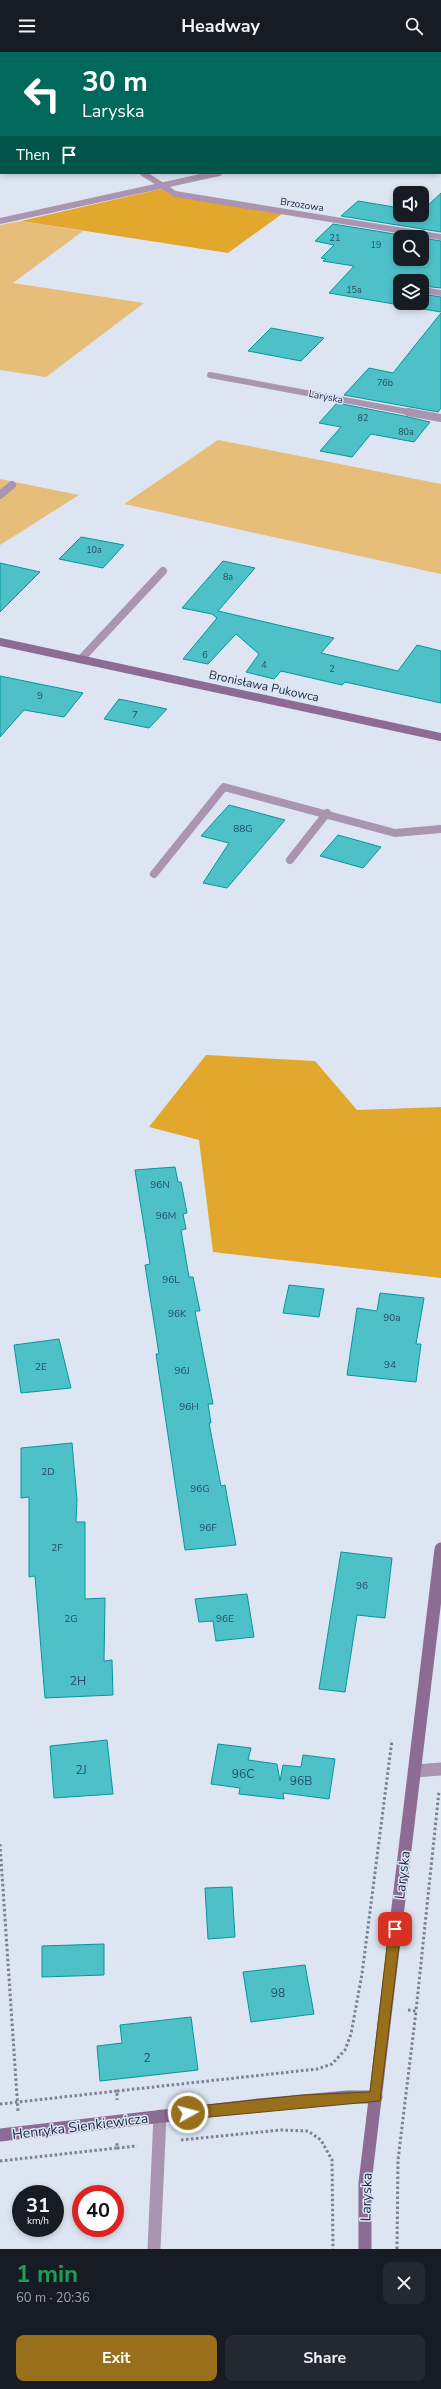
<!DOCTYPE html>
<html lang="en">
<head>
<meta charset="utf-8">
<style>
  :root { --surface:#171b24; --page:#242831; --text:#f1f3f6; --muted:#9ea1a6; --accent:#98701c }
  body { margin:0; font-family:"Nunito Sans",sans-serif; background:var(--page); color:var(--text); height:100vh; display:flex; flex-direction:column; font-size:15px; white-space:nowrap }
  * { box-sizing:border-box; margin:0 }
  p { font-size:13px; color:var(--muted) }
  .icon { flex:none; width:22px; height:22px; fill:none; stroke:currentColor; stroke-width:2; stroke-linecap:round; stroke-linejoin:round }
  .map { position:relative; height:2197px; overflow:hidden }
  .panel { display:flex; flex-direction:column; background:var(--surface); flex:1 }
  .panel>* { flex:none }
  .banner { position:absolute; left:0px; top:0px; width:441px; height:122px; box-shadow:0 2px 6px #0003; background:#00695c; color:#fff; overflow:hidden }
  .controls { position:absolute; left:393px; top:134px; display:grid; gap:8px }
  .controls a { display:grid; place-items:center; width:36px; height:36px; border-radius:8px; background:var(--surface); box-shadow:0 2px 6px #0003; font-size:20px }
  .speed { position:absolute; left:12px; top:2133px; display:flex; gap:8px; font-size:20px; font-weight:700; text-align:center }
  .speed>* { display:grid; place-content:center; width:52px; height:52px; border-radius:50%; background:var(--surface); box-shadow:0 2px 6px #0003; line-height:1 }
  .speed small { font-size:10px; font-weight:400 }
  .speed .limit { border:6px solid #d22; background:#fff; color:#111 }
  .pin { position:absolute; display:grid; place-items:center; width:34px; height:34px; color:#fff; margin:-17px; border-radius:8px; box-shadow:0 2px 6px #0006 }
  .me { position:absolute; width:44px; margin:-22px; rotate:83deg; stroke-linejoin:round; filter:drop-shadow(0 0 3px #0008) }
  .turn { display:flex; align-items:center; gap:14px; height:84px; padding:0 16px; font-size:18px }
  .turn .icon { width:52px; height:52px; stroke-width:2.5 }
  .turn b { display:block; font-size:28px; line-height:34px }
  .then { display:flex; align-items:center; height:38px; padding:0 16px; background:#0003; gap:8px; font-size:15px }
  .round { display:grid; place-items:center; flex:none; width:42px; height:42px; border-radius:8px; background:var(--page) }
  .head { display:flex; align-items:center; justify-content:space-between; height:68px; padding:0 16px }
  h1 { font-size:24px; font-weight:700; line-height:30px; color:#1e9e55 }
  .action { display:flex; gap:8px; margin-top:auto; padding:8px 16px }
  .action a { flex:1; height:46px; border-radius:8px; background:var(--accent); color:#fff; font-size:16px; font-weight:700; line-height:46px; text-align:center }
  .action a+a { background:var(--page); color:var(--text) }
  header { display:flex; justify-content:space-between; align-items:center; height:52px; padding:0 16px; background:var(--surface); font-size:18px; font-weight:700 }
  .map>svg:first-child { display:block }
  .green { fill:#e6be7a }
  .forest { fill:#e2a72d }
  .building { fill:#4dc1c7; stroke:#05969d }
  .lines { fill:none; stroke-linecap:round; stroke-linejoin:round }
  .path { stroke:#758195; stroke-width:3; stroke-dasharray:2.5 2.5; stroke-linecap:butt }
  .lane-far1 { stroke:#aa94af; stroke-width:8 }
  .lane { stroke:#aa94af; stroke-width:13 }
  .street-far1 { stroke:#aa94af; stroke-width:6 }
  .street { stroke:#aa94af; stroke-width:8 }
  .secondary-far1 { stroke:#8d6c94; stroke-width:8 }
  .secondary { stroke:#8d6c94; stroke-width:13 }
  .route { fill:#98701c; stroke:#634912 }
  .labels { text-anchor:middle; stroke-width:3; stroke-linejoin:round; paint-order:stroke }
  .far-number-label { font-size:9px; fill:#254e62 }
  .far-street-label { font-size:10px; fill:#182740; stroke:#dde5f3 }
  .number-label { font-size:10px; fill:#254e62 }
  .street-label { font-size:12px; fill:#182740; stroke:#dde5f3 }
  .near-number-label { font-size:12px; fill:#254e62 }
  .near-street-label { font-size:14px; fill:#182740; stroke:#dde5f3 }
</style>
</head>
<body>
<header><svg class="icon" aria-label="menu" viewBox="0 0 24 24"><path d="M4 6h16M4 12h16M4 18h16"/></svg>Headway<svg class="icon" aria-label="search" viewBox="0 0 24 24"><circle cx="10" cy="10" r="6"/><path d="M15 15l6 6"/></svg></header>
<div class="map">
<svg width="441" height="2197" viewBox="0 0 441 2197">
  <rect width="100%" height="100%" fill="#dde5f3"/>
  <g class="green">
    <polygon points="21,169 83,179 13,231 144,251 46,325 0,318 0,173"/>
    <polygon points="218,388 441,432 441,522 124,452"/>
    <polygon points="0,427 79,443 0,493"/>
  </g>
  <g class="forest">
    <polygon points="161,137 286,159 228,201 21,169"/>
    <polygon points="206,1003 315,1009 357,1058 441,1055 441,1226 213,1200 199,1088 149,1075"/>
  </g>
  <g class="building">
    <polygon points="441,141 441,180 341,164 358,149 400,156 400,163 422,163 422,159"/>
    <polygon points="333,172 413,185 400,185 400,207 422,207 422,186 441,189 441,236 422,234 422,229 400,229 400,251 422,251 422,242 441,245 441,260 329,241 354,214 323,209 326,207 321,206 334,193 315,189"/>
    <polygon points="441,261 441,356 438,360 344,343 369,316 393,321"/>
    <polygon points="271,276 324,286 301,309 248,299"/>
    <polygon points="337,351 404,364 430,370 414,390 371,382 352,405 320,399 341,375 319,371"/>
    <polygon points="81,485 124,493 103,516 59,507"/>
    <polygon points="223,509 255,516 218,559 334,586 321,601 398,619 417,593 441,599 441,651 345,630 342,633 281,619 274,627 246,620 259,602 236,582 208,612 183,607 217,566 212,562 182,556"/>
    <polygon points="0,511 40,520 0,560"/>
    <polygon points="0,624 64,637 83,641 64,665 24,658 0,685"/>
    <polygon points="119,647 167,657 149,676 104,667"/>
    <polygon points="229,753 285,768 227,836 203,831 229,791 201,784"/>
    <polygon points="338,783 381,795 363,816 320,804"/>
    <polygon points="175,1115 178,1130 181,1130 187,1161 183,1162 186,1177 181,1178 189,1225 193,1225 200,1259 195,1259 213,1352 208,1352 211,1371 209,1371 221,1434 225,1433 236,1493 185,1498 156,1302 159,1302 145,1213 150,1212 135,1118"/>
    <polygon points="289,1233 324,1237 319,1265 283,1261"/>
    <polygon points="380,1241 424,1246 416,1292 421,1292 416,1330 347,1323 357,1256 377,1259"/>
    <polygon points="59,1287 71,1336 21,1341 14,1293"/>
    <polygon points="72,1391 77,1448 76,1470 85,1470 85,1547 105,1546 104,1609 112,1608 113,1643 45,1646 35,1524 29,1525 29,1445 21,1446 21,1396"/>
    <polygon points="341,1500 392,1506 385,1566 357,1563 345,1640 319,1637"/>
    <polygon points="247,1542 254,1585 216,1589 213,1569 199,1570 195,1547"/>
    <polygon points="107,1688 113,1742 54,1746 50,1694"/>
    <polygon points="218,1692 251,1696 248,1708 277,1712 280,1729 283,1713 301,1715 303,1703 335,1707 329,1747 283,1741 284,1747 239,1742 240,1736 211,1732"/>
    <polygon points="232,1835 235,1885 208,1887 205,1836"/>
    <polygon points="104,1892 104,1923 42,1925 42,1894"/>
    <polygon points="305,1913 314,1962 251,1970 243,1920"/>
    <polygon points="191,1965 198,2018 100,2029 97,1994 122,1991 120,1973"/>
  </g>
  <g class="lines">
    <g class="path">
      <polyline points="0,1792 18,2059"/>
      <polyline points="408,1958 416,1959 439,1739"/>
      <polyline points="117,2039 317,2017 332,2012 345,1998 351,1982 362,1922 392,1688"/>
      <polyline points="0,2052 117,2039 117,2048"/>
      <polyline points="181,2088 281,2078 308,2079 321,2088 332,2108 333,2197"/>
      <polyline points="117,2096 137,2094"/>
      <polyline points="0,2109 117,2096 117,2091"/>
      <polyline points="397,2197 398,2108 416,1959"/>
    </g>
    <g class="lane-far1">
      <polyline points="0,443 12,433"/>
      <polyline points="290,808 327,761"/>
      <polyline points="154,822 224,735 395,781 441,777"/>
    </g>
    <g class="lane">
      <polyline points="415,1719 441,1717"/>
      <polyline points="154,2197 160,2064"/>
    </g>
    <g class="street-far1">
      <polyline points="250,1 254,0"/>
      <polyline points="143,121 175,142 441,185"/>
      <polyline points="0,169 219,121"/>
      <polyline points="423,238 441,241"/>
      <polyline points="210,323 414,361"/>
    </g>
    <g class="street">
      <polyline points="408,360 441,366"/>
      <polyline points="81,607 163,519"/>
    </g>
    <polyline class="secondary-far1" points="0,590 441,685"/>
    <g class="secondary">
      <polyline points="0,2083 258,2053 348,2045 376,2045"/>
      <polyline points="365,2197 365,2131 441,1497"/>
    </g>
  </g>
  <polygon class="route" points="395,1872 401,1877 380,2049 188,2067 183,2065 181,2061 183,2057 188,2055 303,2043 370,2040 389,1877"/>
  <g class="labels">
    <g class="far-number-label">
      <text x="335" y="189">21</text>
      <text x="376" y="196">19</text>
      <text x="354" y="241">15a</text>
      <text x="385" y="334">76b</text>
      <text x="363" y="369">82</text>
      <text x="406" y="383">80a</text>
      <text x="94" y="501">10a</text>
      <text x="228" y="528">8a</text>
      <text x="205" y="606">6</text>
      <text x="264" y="616">4</text>
      <text x="332" y="620">2</text>
    </g>
    <g class="far-street-label">
      <text transform="translate(302 152) rotate(9)" y="4">Brzozowa</text>
      <text transform="translate(326 344) rotate(11)" y="4">Laryska</text>
    </g>
    <g class="number-label">
      <text x="40" y="647">9</text>
      <text x="135" y="666">7</text>
      <text x="243" y="780">88G</text>
      <text x="160" y="1136">96N</text>
      <text x="166" y="1167">96M</text>
      <text x="171" y="1231">96L</text>
      <text x="177" y="1265">96K</text>
      <text x="392" y="1269">90a</text>
      <text x="390" y="1316">94</text>
      <text x="41" y="1318">2E</text>
      <text x="182" y="1322">96J</text>
      <text x="189" y="1358">96H</text>
      <text x="48" y="1423">2D</text>
      <text x="200" y="1440">96G</text>
      <text x="208" y="1479">96F</text>
      <text x="57" y="1499">2F</text>
      <text x="362" y="1537">96</text>
      <text x="71" y="1570">2G</text>
      <text x="225" y="1570">96E</text>
    </g>
    <g class="street-label">
      <text transform="translate(264 634) rotate(12)" y="4">Bronisława Pukowca</text>
    </g>
    <g class="near-number-label">
      <text x="78" y="1633">2H</text>
      <text x="81" y="1722">2J</text>
      <text x="243" y="1726">96C</text>
      <text x="301" y="1733">96B</text>
      <text x="278" y="1945">98</text>
      <text x="147" y="2010">2</text>
    </g>
    <g class="near-street-label">
      <text transform="translate(402 1823) rotate(-83)" y="5">Laryska</text>
      <text transform="translate(80 2074) rotate(-7)" y="5">Henryka Sienkiewicza</text>
      <text transform="translate(366 2145) rotate(-88)" y="5">Laryska</text>
    </g>
  </g>
</svg>
<div class="controls">
<a><svg class="icon" aria-label="sound" viewBox="0 0 24 24"><path d="M4 9h4l5-4v14l-5-4H4zM17 9q2 3 0 6"/></svg></a>
<a><svg class="icon" aria-label="search" viewBox="0 0 24 24"><circle cx="10" cy="10" r="6"/><path d="M15 15l6 6"/></svg></a>
<a><svg class="icon" aria-label="layers" viewBox="0 0 24 24"><path d="M12 4l9 5-9 5-9-5zM3 14l9 5 9-5"/></svg></a>
</div>
<div class="speed"><div>31<small>km/h</small></div><div class="limit">40</div></div>
<div class="pin" style="left:395px;top:1877px;background:#d93025"><svg class="icon" aria-label="arrive" viewBox="0 0 24 24"><path d="M6 21V4h12l-3 4 3 4H6"/></svg></div>
<svg class="me" style="left:188px;top:2061px" viewBox="-20 -20 40 40"><circle r="17" fill="#98701c" stroke="#fff" stroke-width="3"/><path d="M0-11L8 9 0 5-8 9z" fill="#fff"/></svg>
<div class="banner">
<div class="turn"><svg class="icon" aria-label="left" viewBox="0 0 24 24"><path d="M17 20v-9H6M10 6l-5 5 5 5"/></svg><div><b>30 m</b>Laryska</div></div>
<div class="then">Then<svg class="icon" aria-label="arrive" viewBox="0 0 24 24"><path d="M6 21V4h12l-3 4 3 4H6"/></svg></div>
</div>
</div>
<section class="panel">
<div class="head"><div><h1>1 min</h1><p>60 m · 20:36</p></div><a class="round"><svg class="icon" aria-label="close" viewBox="0 0 24 24"><path d="M6 6l12 12M18 6L6 18"/></svg></a></div>
<div class="action"><a>Exit</a><a>Share</a></div>
</section>
</body>
</html>
